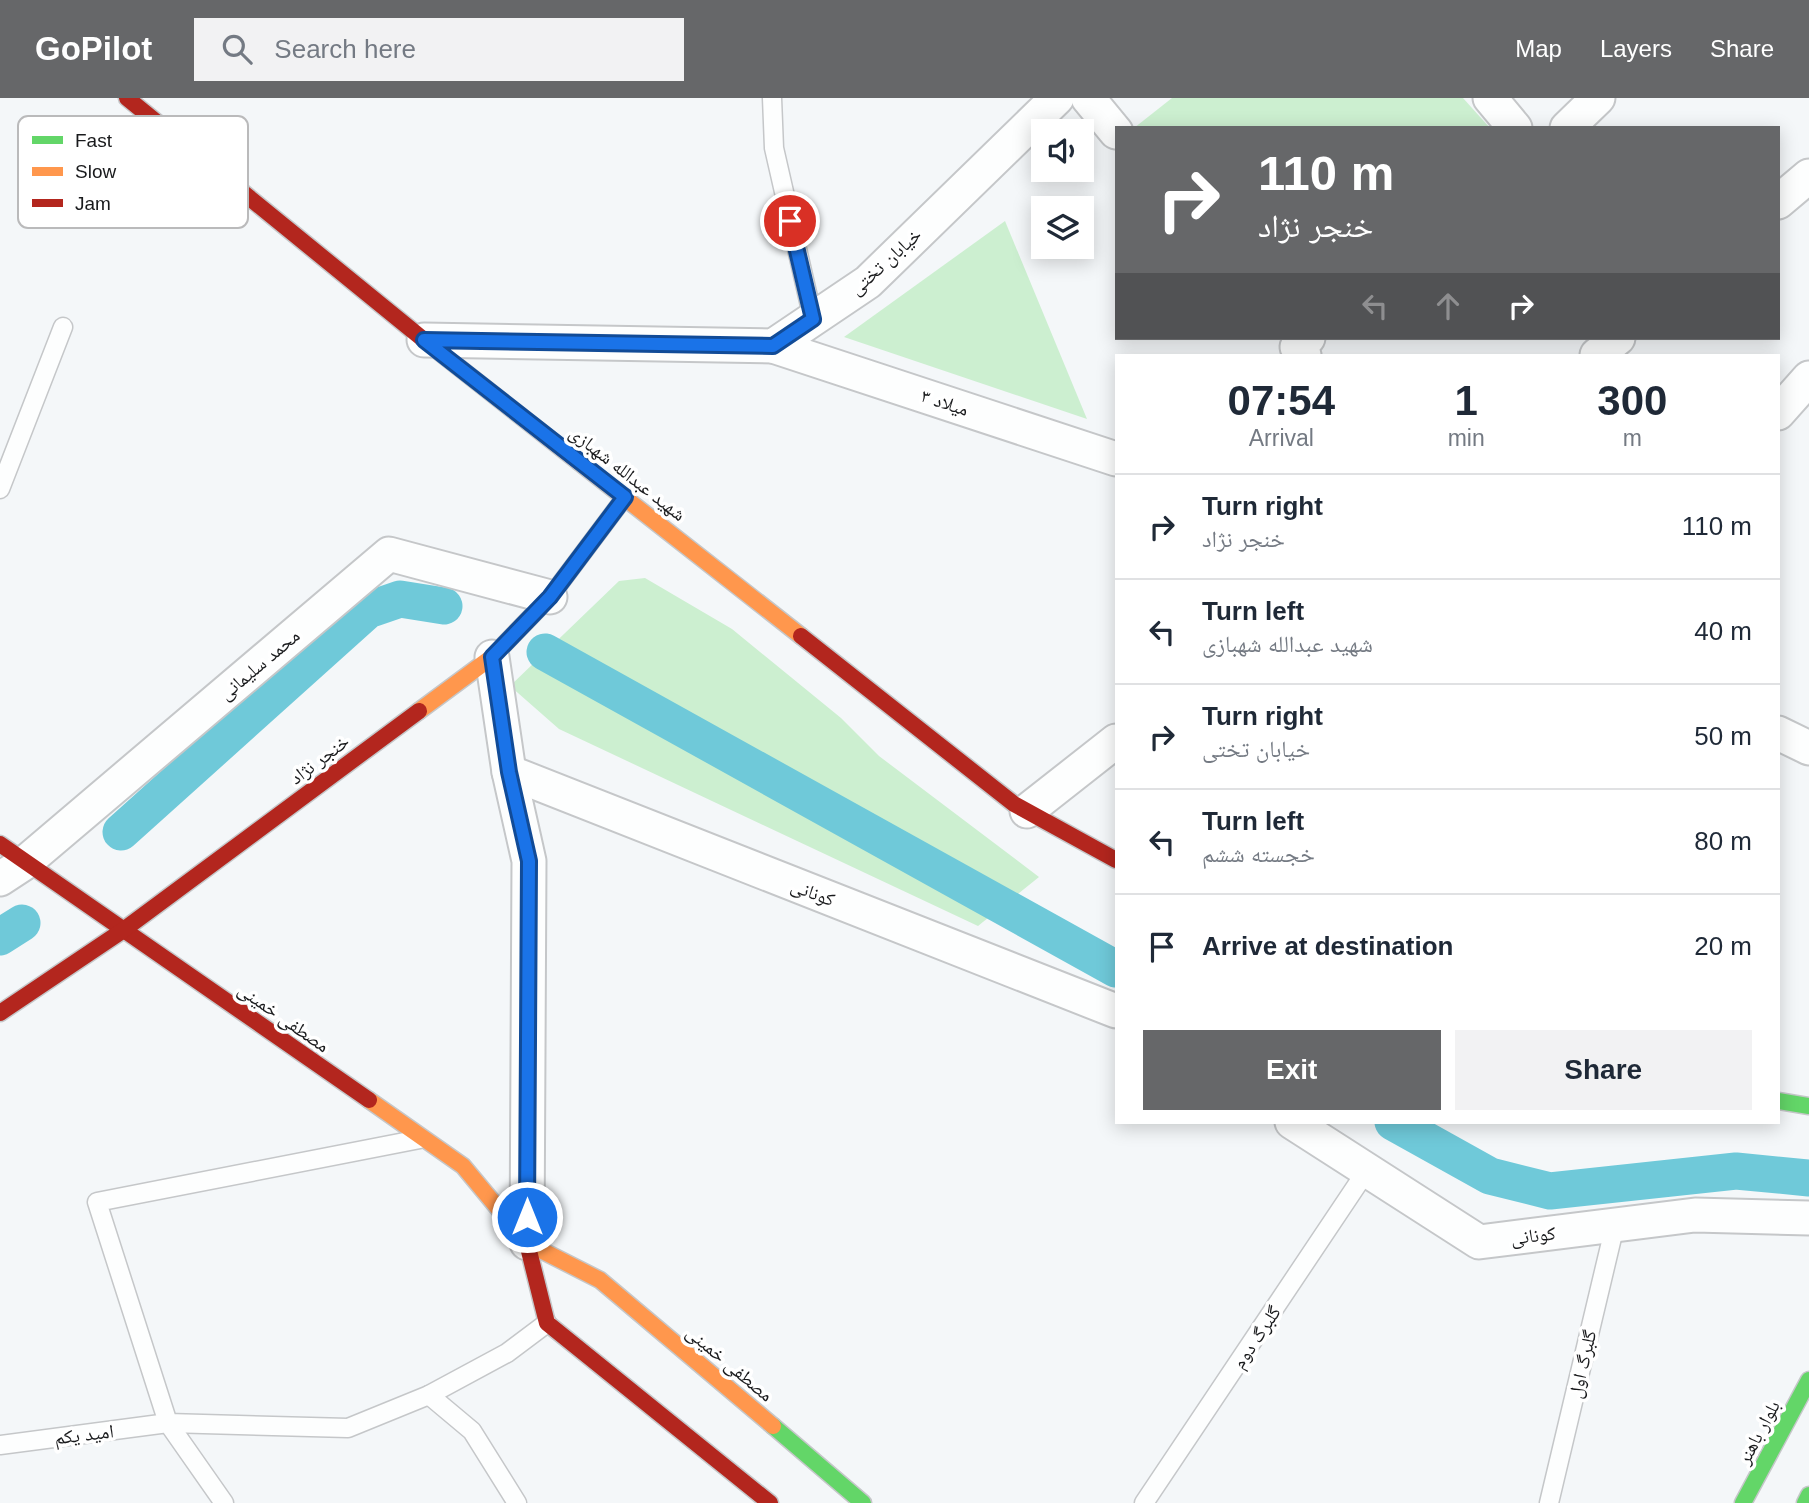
<!DOCTYPE html>
<html lang="en">
<head>
<meta charset="utf-8">
<style>
  :root { --surface:#fff; --page:#f2f2f3; --text:#1f2937; --muted:#747a83; --line:#e0e1e3; --accent:#666769 }
  body { margin:0; font-family:Arial,"Noto Naskh Arabic",sans-serif; background:var(--page); color:var(--text); height:100vh; display:flex; flex-direction:column; font-size:26px; white-space:nowrap }
  * { box-sizing:border-box; margin:0 }
  p { font-size:23px; color:var(--muted) }
  .icon { flex:none; width:38px; height:38px; fill:none; stroke:currentColor; stroke-width:2; stroke-linecap:round; stroke-linejoin:round }
  .map { position:relative; flex:1; overflow:hidden }
  .side { position:absolute; left:1115px; top:256px; width:665px; height:770px; display:flex; flex-direction:column; background:var(--surface); border-radius:0px; box-shadow:0 4px 18px #0003 }
  .side>* { flex:none }
  .top-card { position:absolute; left:1115px; top:28px; width:665px; height:214px; border-radius:0px; box-shadow:0 4px 18px #0003; background:#666769; color:#fff; overflow:hidden }
  .fabs { position:absolute; left:1031px; top:21px; display:grid; gap:14px }
  .fabs a { display:grid; place-items:center; width:63px; height:63px; border-radius:0px; background:var(--surface); box-shadow:0 4px 18px #0003; font-size:35px }
  .pin { position:absolute; display:grid; place-items:center; width:60px; height:60px; color:#fff; margin:-30px; border:4px solid #fff; border-radius:50%; box-shadow:0 2px 7px #0007 }
  .me { position:absolute; width:77px; margin:-38px; rotate:0deg; stroke-linejoin:round; filter:drop-shadow(0 0 5px #0008) }
  .turn { display:flex; align-items:center; gap:24px; height:147px; padding:0 28px; font-size:32px }
  .turn .icon { width:91px; height:91px; stroke-width:2.5 }
  .turn b { display:block; font-size:49px; line-height:60px }
  .lanes { display:flex; align-items:center; height:66px; padding:0 28px; background:#0003; justify-content:center; gap:35px; direction:ltr }
  .lanes .off { opacity:.35 }
  .eta { display:flex; justify-content:space-evenly; align-items:center; height:119px; text-align:center }
  .eta b { font-size:42px; font-weight:800; line-height:49px }
  .action { display:flex; gap:14px; margin-top:auto; padding:14px 28px }
  .action a { flex:1; height:80px; border-radius:0px; background:var(--accent); color:#fff; font-size:28px; font-weight:800; line-height:80px; text-align:center }
  .action a+a { background:var(--page); color:var(--text) }
  ul { padding:0; list-style:none }
  li { display:flex; align-items:center; gap:21px; height:105px; padding:0 28px; border-top:2px solid var(--line) }
  li div { flex:1 }
  li b { display:block; font-size:26px }
  li em { font-style:normal }
  header { display:flex; align-items:center; gap:42px; box-sizing:border-box; height:98px; padding:0 35px; background:var(--accent); color:#fff }
  header strong { font-size:33px }
  nav { display:flex; gap:38px; margin-inline-start:auto; font-size:24px }
  .search { width:490px; height:63px; background:var(--page); display:flex; align-items:center; gap:18px; box-sizing:border-box; padding:0 24px; border-radius:0px; color:var(--muted); font-size:26px }
  .map>svg:first-child { display:block }
  .green { fill:#ccefd0 }
  .lines { fill:none; stroke-linecap:round; stroke-linejoin:round }
  .canal { stroke:#6fc9d9; stroke-width:37 }
  .lane-casing { stroke:#c5c7c9; stroke-width:21 }
  .street-casing { stroke:#c5c7c9; stroke-width:37 }
  .fast-casing { stroke:#c5c7c9; stroke-width:19 }
  .slow-casing { stroke:#c5c7c9; stroke-width:19 }
  .jam-casing { stroke:#c5c7c9; stroke-width:19 }
  .lane { stroke:#fdfefe; stroke-width:18 }
  .street { stroke:#fdfefe; stroke-width:33 }
  .fast { stroke:#63d668; stroke-width:16 }
  .slow { stroke:#ff974d; stroke-width:16 }
  .jam { stroke:#b3261e; stroke-width:16 }
  .route-casing { stroke:#114b97; stroke-width:18 }
  .route { stroke:#1a73e8; stroke-width:12 }
  .labels { text-anchor:middle; stroke-width:7; stroke-linejoin:round; paint-order:stroke }
  .street-label { font-size:19px; fill:#191a1c; stroke:#fff }
  .key { fill:#fff; stroke:#bababb; stroke-width:2 }
  .key-label { font-size:19px; fill:#191a1c }
</style>
</head>
<body>
<header>
<strong>GoPilot</strong>
<div class="search"><svg class="icon" aria-label="search" viewBox="0 0 24 24"><circle cx="10" cy="10" r="6"/><path d="M15 15l6 6"/></svg>Search here</div>
<nav><a>Map</a><a>Layers</a><a>Share</a></nav>
</header>
<div class="map">
<svg width="1809" height="1405" viewBox="0 0 1809 1405">
  <rect width="100%" height="100%" fill="#f4f7f9"/>
  <g class="green">
    <polygon points="1172,0 1463,0 1490,30 1134,30"/>
    <polygon points="1005,123 1087,321 844,239"/>
    <polygon points="645,480 732,531 841,620 879,658 1039,779 978,828 559,631 510,588 619,483"/>
  </g>
  <g class="lines">
    <g class="canal">
      <polyline points="545,554 1116,871"/>
      <polyline points="121,734 368,512 400,501 444,508"/>
      <polyline points="0,839 22,825"/>
      <polyline points="1393,1024 1490,1078 1550,1093 1736,1073 1809,1080"/>
    </g>
    <g class="lane-casing">
      <g id="lane">
        <polyline points="772,0 774,50 813,221"/>
        <polyline points="0,391 63,229"/>
        <polyline points="420,1041 97,1104 168,1325 348,1330 429,1297 507,1255 547,1225"/>
        <polyline points="429,1297 472,1333 517,1405"/>
        <polyline points="0,1347 168,1325 224,1405"/>
        <polyline points="1144,1405 1367,1072"/>
        <polyline points="1549,1405 1615,1127"/>
      </g>
    </g>
    <g class="street-casing">
      <g id="street">
        <polyline points="1088,0 1116,34"/>
        <polyline points="1490,0 1515,30"/>
        <polyline points="1567,30 1598,0"/>
        <polyline points="1778,104 1809,78"/>
        <polyline points="424,242 773,248 868,184 1057,0"/>
        <polyline points="773,248 1116,361"/>
        <polyline points="1304,257 1297,249 1308,240"/>
        <polyline points="1597,257 1618,240"/>
        <polyline points="1778,315 1809,280"/>
        <polyline points="492,559 509,674 529,763 527,1145"/>
        <polyline points="1778,635 1809,650"/>
        <polyline points="509,674 1116,913"/>
        <polyline points="1027,713 1116,643"/>
        <polyline points="0,781 26,764 389,456 550,499"/>
        <polyline points="1292,1024 1479,1144 1695,1117 1809,1120"/>
      </g>
    </g>
    <g class="fast-casing">
      <g id="fast">
        <polyline points="1778,1003 1809,1008"/>
        <polyline points="773,1328 863,1405"/>
        <polyline points="1743,1405 1809,1282"/>
        <polyline points="1805,1405 1809,1397"/>
      </g>
    </g>
    <g class="slow-casing">
      <g id="slow">
        <polyline points="579,364 801,538"/>
        <polyline points="419,613 492,559 550,499 625,399"/>
        <polyline points="369,1002 463,1068 527,1145 600,1182 773,1328"/>
      </g>
    </g>
    <g class="jam-casing">
      <g id="jam">
        <polyline points="127,0 424,242 579,364"/>
        <polyline points="801,538 1014,706 1116,762"/>
        <polyline points="0,746 369,1002"/>
        <polyline points="0,915 122,833 419,613"/>
        <polyline points="527,1145 547,1225 770,1405"/>
      </g>
    </g>
    <use href="#lane" class="lane"/>
    <use href="#street" class="street"/>
    <use href="#fast" class="fast"/>
    <use href="#slow" class="slow"/>
    <use href="#jam" class="jam"/>
  </g>
  <g class="lines">
    <g class="route-casing">
      <polyline id="route" points="527,1119 529,763 509,674 492,559 550,499 625,399 424,242 773,248 813,221 790,123"/>
    </g>
    <use href="#route" class="route"/>
  </g>
  <g class="labels">
    <g class="street-label">
      <text transform="translate(885 163) rotate(-42)" y="7">خیابان تختی</text>
      <text transform="translate(945 304) rotate(18)" y="7">میلاد ۳</text>
      <text transform="translate(628 375) rotate(38)" y="7">شهید عبدالله شهبازی</text>
      <text transform="translate(259 566) rotate(-40)" y="7">محمد سلیمانی</text>
      <text transform="translate(319 661) rotate(-37)" y="7">خنجر نژاد</text>
      <text transform="translate(813 794) rotate(21)" y="7">کونانی</text>
      <text transform="translate(284 919) rotate(35)" y="7">مصطفی خمینی</text>
      <text transform="translate(1533 1137) rotate(-7)" y="7">کونانی</text>
      <text transform="translate(1256 1239) rotate(-56)" y="7">گلبرگ دوم</text>
      <text transform="translate(730 1265) rotate(40)" y="7">مصطفی خمینی</text>
      <text transform="translate(1582 1266) rotate(-77)" y="7">گلبرگ اول</text>
      <text transform="translate(1758 1334) rotate(-62)" y="7">بلوار باهنر</text>
      <text transform="translate(84 1336) rotate(-7)" y="7">امید یکم</text>
    </g>
  </g>
  <rect x="18" y="18" width="230" height="112" rx="10" class="key"/>
  <rect x="32" y="38" width="31" height="8" fill="#63d668"/>
  <rect x="32" y="69" width="31" height="9" fill="#ff974d"/>
  <rect x="32" y="101" width="31" height="8" fill="#b3261e"/>
  <g class="key-label">
    <text x="75" y="49">Fast</text>
    <text x="75" y="80">Slow</text>
    <text x="75" y="112">Jam</text>
  </g>
</svg>
<div class="fabs">
<a><svg class="icon" aria-label="sound" viewBox="0 0 24 24"><path d="M4 9h4l5-4v14l-5-4H4zM17 9q2 3 0 6"/></svg></a>
<a><svg class="icon" aria-label="layers" viewBox="0 0 24 24"><path d="M12 4l9 5-9 5-9-5zM3 14l9 5 9-5"/></svg></a>
</div>
<div class="pin" style="left:790px;top:123px;background:#d93025"><svg class="icon" aria-label="arrive" viewBox="0 0 24 24"><path d="M6 21V4h12l-3 4 3 4H6"/></svg></div>
<svg class="me" style="left:527px;top:1119px" viewBox="-20 -20 40 40"><circle r="17" fill="#1a73e8" stroke="#fff" stroke-width="3"/><path d="M0-11L8 9 0 5-8 9z" fill="#fff"/></svg>
<div class="top-card">
<div class="turn"><svg class="icon" aria-label="right" viewBox="0 0 24 24"><path d="M7 20v-9h11M14 6l5 5-5 5"/></svg><div><b>110 m</b>خنجر نژاد</div></div>
<div class="lanes"><svg class="icon off" aria-label="left" viewBox="0 0 24 24"><path d="M17 20v-9H6M10 6l-5 5 5 5"/></svg><svg class="icon off" aria-label="ahead" viewBox="0 0 24 24"><path d="M12 20V5M6 11l6-6 6 6"/></svg><svg class="icon" aria-label="right" viewBox="0 0 24 24"><path d="M7 20v-9h11M14 6l5 5-5 5"/></svg></div>
</div>
<section class="side">
<div class="eta">
<div><b>07:54</b><p>Arrival</p></div>
<div><b>1</b><p>min</p></div>
<div><b>300</b><p>m</p></div>
</div>
<ul>
<li><svg class="icon" aria-label="right" viewBox="0 0 24 24"><path d="M7 20v-9h11M14 6l5 5-5 5"/></svg><div><b>Turn right</b><p>خنجر نژاد</p></div><em>110 m</em></li>
<li><svg class="icon" aria-label="left" viewBox="0 0 24 24"><path d="M17 20v-9H6M10 6l-5 5 5 5"/></svg><div><b>Turn left</b><p>شهید عبدالله شهبازی</p></div><em>40 m</em></li>
<li><svg class="icon" aria-label="right" viewBox="0 0 24 24"><path d="M7 20v-9h11M14 6l5 5-5 5"/></svg><div><b>Turn right</b><p>خیابان تختی</p></div><em>50 m</em></li>
<li><svg class="icon" aria-label="left" viewBox="0 0 24 24"><path d="M17 20v-9H6M10 6l-5 5 5 5"/></svg><div><b>Turn left</b><p>خجسته ششم</p></div><em>80 m</em></li>
<li><svg class="icon" aria-label="arrive" viewBox="0 0 24 24"><path d="M6 21V4h12l-3 4 3 4H6"/></svg><div><b>Arrive at destination</b></div><em>20 m</em></li>
</ul>
<div class="action"><a>Exit</a><a>Share</a></div>
</section>
</div>
</body>
</html>
